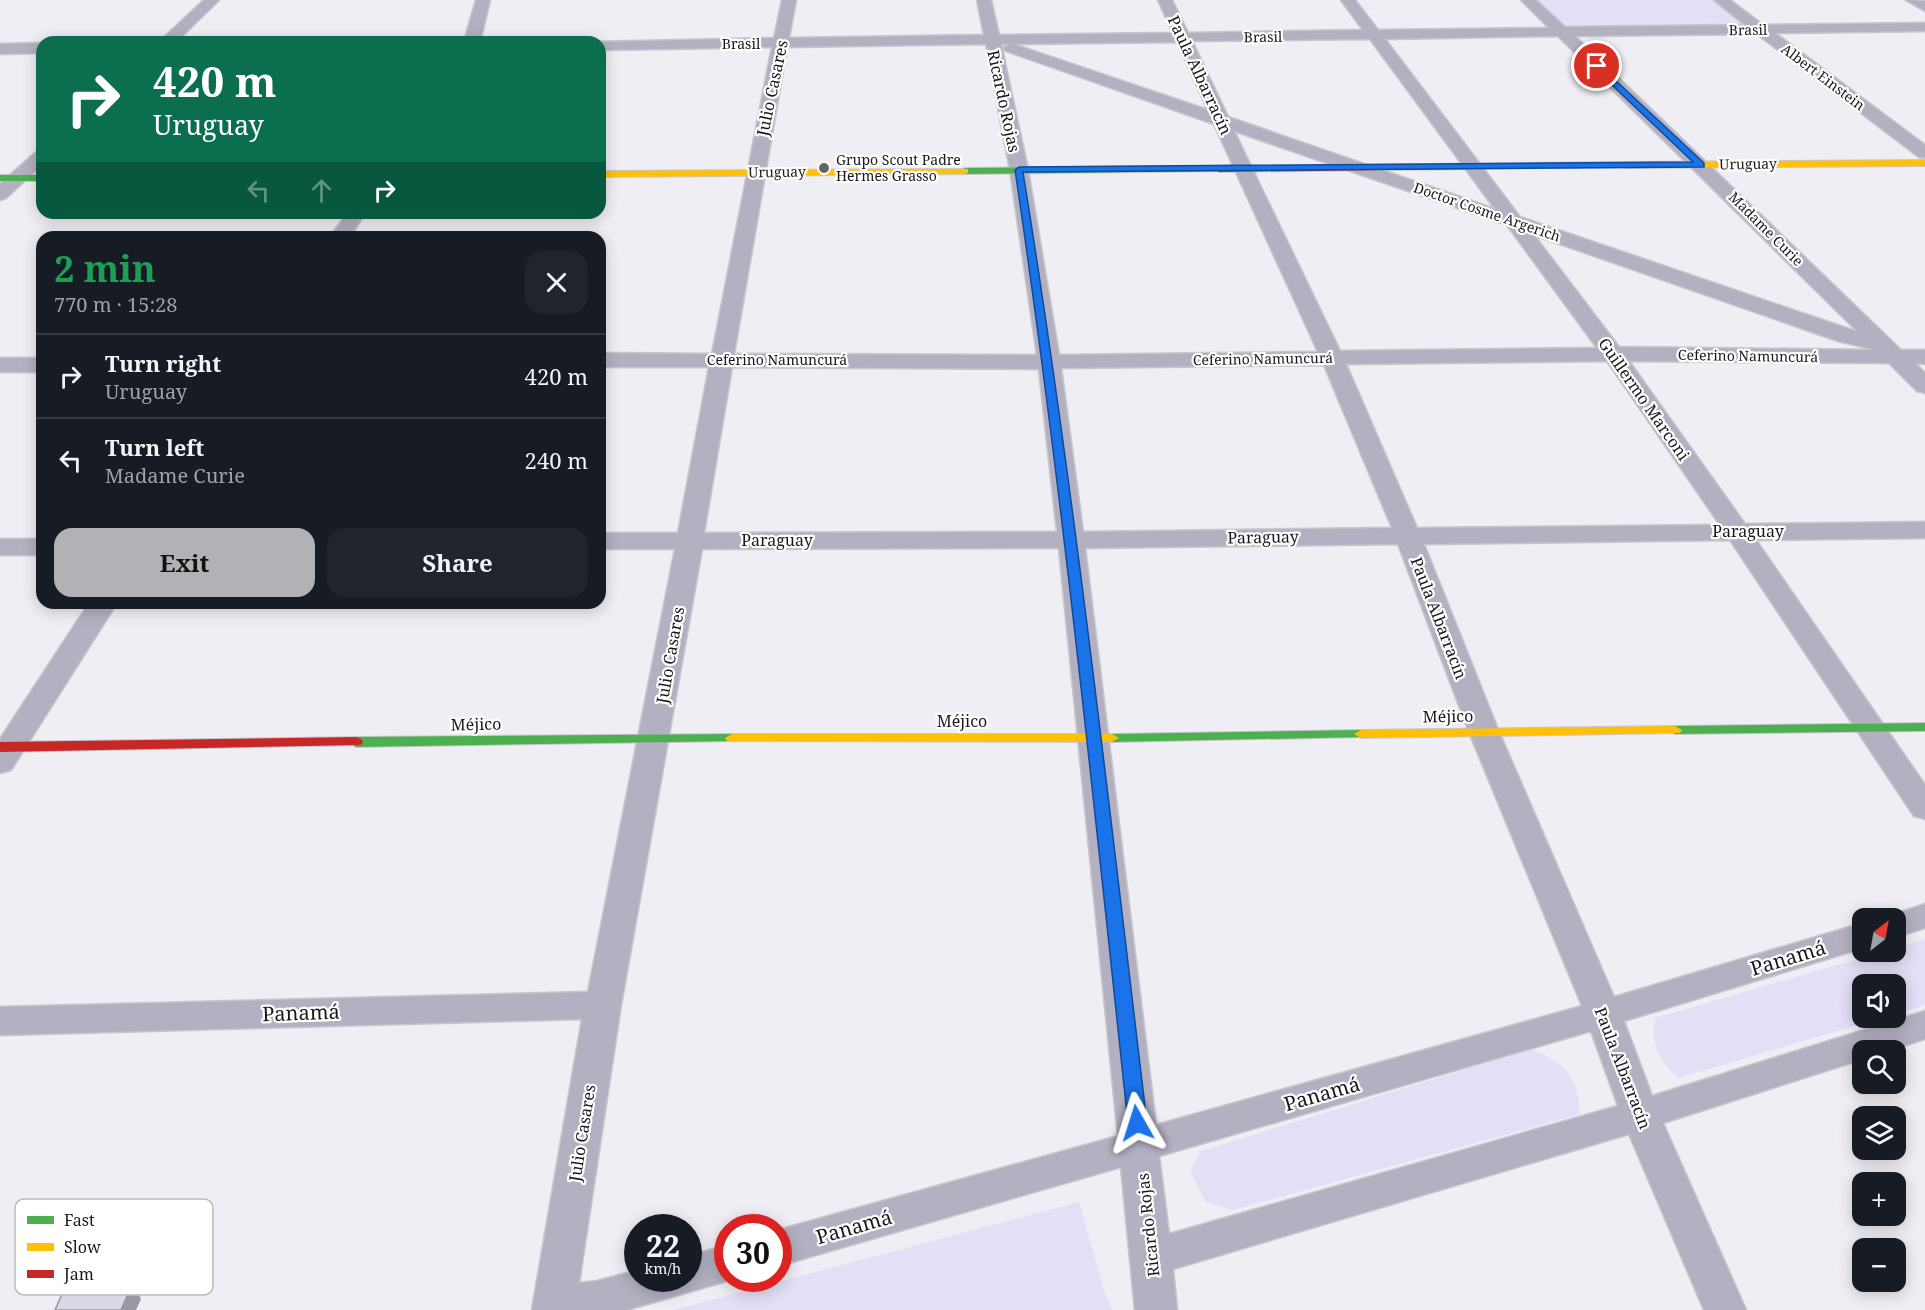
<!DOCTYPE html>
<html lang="en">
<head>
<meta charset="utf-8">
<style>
  :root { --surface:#171b24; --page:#20242c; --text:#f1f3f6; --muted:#9ea1a6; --line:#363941; --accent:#b1b2b6 }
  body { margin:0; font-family:"Noto Serif",serif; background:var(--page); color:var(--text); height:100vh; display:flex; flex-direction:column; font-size:22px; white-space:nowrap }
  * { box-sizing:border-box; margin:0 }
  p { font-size:20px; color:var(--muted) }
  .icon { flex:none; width:33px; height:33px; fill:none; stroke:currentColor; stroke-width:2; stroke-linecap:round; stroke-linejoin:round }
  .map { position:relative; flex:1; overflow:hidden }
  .details { position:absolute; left:36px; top:231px; width:570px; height:378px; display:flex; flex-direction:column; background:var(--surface); border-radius:18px; box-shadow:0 3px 15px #0003 }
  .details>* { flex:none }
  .hud { position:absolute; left:36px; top:36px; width:570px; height:183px; border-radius:18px; box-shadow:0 3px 15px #0003; background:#0b6e4f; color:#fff; overflow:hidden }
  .needle { width:39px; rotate:31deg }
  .fabs { position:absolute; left:1852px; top:908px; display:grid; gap:12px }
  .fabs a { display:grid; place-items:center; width:54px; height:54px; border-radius:12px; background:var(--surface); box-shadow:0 3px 15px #0003; font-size:30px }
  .speed { position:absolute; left:624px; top:1214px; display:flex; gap:12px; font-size:30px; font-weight:700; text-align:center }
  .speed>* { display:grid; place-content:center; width:78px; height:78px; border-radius:50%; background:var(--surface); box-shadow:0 3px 15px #0003; line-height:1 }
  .speed small { font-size:15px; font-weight:400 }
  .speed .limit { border:9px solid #d22; background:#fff; color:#111 }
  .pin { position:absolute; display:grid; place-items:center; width:51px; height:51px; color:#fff; margin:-26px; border:3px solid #fff; border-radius:50%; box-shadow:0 2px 6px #0007 }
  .me { position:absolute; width:66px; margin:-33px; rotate:354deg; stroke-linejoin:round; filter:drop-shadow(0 0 4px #0008) }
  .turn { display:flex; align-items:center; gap:21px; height:126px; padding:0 18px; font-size:27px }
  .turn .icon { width:78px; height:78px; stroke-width:2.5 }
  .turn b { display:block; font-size:42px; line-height:51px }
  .lanes { display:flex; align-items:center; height:57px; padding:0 18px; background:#0003; justify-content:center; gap:30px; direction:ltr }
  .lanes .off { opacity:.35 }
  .round { display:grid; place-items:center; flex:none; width:63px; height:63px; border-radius:18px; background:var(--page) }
  .head { display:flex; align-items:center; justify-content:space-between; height:102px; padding:0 18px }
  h1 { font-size:36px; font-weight:700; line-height:45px; color:#1e9e55 }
  .primary-button { display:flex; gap:12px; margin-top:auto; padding:12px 18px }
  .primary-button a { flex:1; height:69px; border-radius:18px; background:var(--accent); color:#111; font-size:24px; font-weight:700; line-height:69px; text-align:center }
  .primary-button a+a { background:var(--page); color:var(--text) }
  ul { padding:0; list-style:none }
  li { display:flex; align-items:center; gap:18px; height:84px; padding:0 18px; border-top:2px solid var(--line) }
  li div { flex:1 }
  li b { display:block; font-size:22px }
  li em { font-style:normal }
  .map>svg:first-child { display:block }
  .green { fill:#e2dff7 }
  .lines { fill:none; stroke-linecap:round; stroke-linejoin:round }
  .street-casing { stroke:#c8c8cc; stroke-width:3 }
  .fast-casing { stroke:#c8c8cc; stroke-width:2 }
  .slow-casing { stroke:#c8c8cc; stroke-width:2 }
  .jam-casing { stroke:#c8c8cc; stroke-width:2 }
  .street { fill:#b3b1c1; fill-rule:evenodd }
  .fast { fill:#4caf50; fill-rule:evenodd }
  .slow { fill:#ffc107; fill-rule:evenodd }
  .jam { fill:#c62828; fill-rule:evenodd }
  .shaded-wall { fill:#9997a1 }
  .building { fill:#dad8e6; stroke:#9997a1; stroke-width:1.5 }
  .route { fill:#1a73e8; stroke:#114b97; stroke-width:1.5 }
  .poi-dot { fill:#636368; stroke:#fff; stroke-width:2 }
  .labels { text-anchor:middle; stroke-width:4.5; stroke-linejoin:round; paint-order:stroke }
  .far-street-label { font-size:14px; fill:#18181c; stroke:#fff }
  .far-poi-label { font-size:14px; fill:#18181c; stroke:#fff; text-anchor:start }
  .street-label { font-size:16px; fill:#18181c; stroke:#fff }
  .near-street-label { font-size:20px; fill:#18181c; stroke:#fff }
  .key { fill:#fff; stroke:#bababb; stroke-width:1.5 }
  .key-label { font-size:16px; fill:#18181c }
</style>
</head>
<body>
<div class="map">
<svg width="1925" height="1310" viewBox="0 0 1925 1310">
  <rect width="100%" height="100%" fill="#eeeef4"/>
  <g class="green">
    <polygon points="1528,0 1721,0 1759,30 1562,33"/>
    <path d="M1925 939V1005L1896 1014V984H1863V1017H1885L1678 1078C1658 1057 1651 1048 1655 1018L1885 951H1896V948Z"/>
    <path d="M1532 1049C1567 1065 1577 1075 1580 1114L1233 1210 1205 1201 1190 1171 1201 1151Z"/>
    <polygon points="1079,1202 1104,1291 1112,1310 673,1310"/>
  </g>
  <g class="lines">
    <g class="street-casing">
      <g id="street">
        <polygon points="204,0 219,0 176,42 159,42"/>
        <polygon points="476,0 490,0 480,42 464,42"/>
        <path d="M782 0H796L789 38 984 35 977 0H991L999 35 1173 33 1158 0H1172L1188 33 1363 30 1341 0H1355L1378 30 1549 28 1521 0H1536L1565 27 1745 25 1714 0H1730L1763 25 1925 23V31L1775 33 1925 145V158L1919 157 1757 34 1575 36 1901 350H1925V364L1915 363 1925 373V393L1917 391 1889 363 1629 361 1745 524 1925 522V538L1756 540 1925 785V819L1914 816 1730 540 1424 544 1499 732 1614 997 1863 923V948L1624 1021 1652 1096 1925 1011V1039L1891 1050H1863V1059L1663 1123 1746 1310H1704L1629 1134 1173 1269 1177 1310H1135L1121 1167 778 1266V1230L1118 1136 1059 548 702 549 621 1005 579 1283 597 1281 638 1270V1278H688V1256L728 1245V1278H737L627 1310H532L582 1019 0 1035V1007L588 992 675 549H600V533H678L709 367H600V353L712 354 772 47 600 50V42H595L774 38ZM1558 36 1858 332 1520 217 1385 39ZM1370 39 1495 209 1228 117 1192 41ZM1177 42 1208 110 1013 44ZM986 44 1010 170 1037 355 734 354 787 47ZM1001 44H1009L1003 48 1006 51 1214 124 1318 352 1059 355 1028 170ZM1234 131 1507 225 1597 348 1340 351ZM1534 235 1838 341 1876 350 1619 347ZM1607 361 1720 525 1417 528 1346 364ZM1324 365 1392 528 1083 532 1061 368ZM732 367 1039 369 1057 532 704 533ZM1398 544 1469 732 1582 1006 1156 1125 1085 548ZM1591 1031 1618 1106 1169 1234 1159 1156Z"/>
        <polygon points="1906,0 1925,1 1925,11"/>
        <polygon points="42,43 42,53 0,54 0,44"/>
        <polygon points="42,151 42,165 6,198 0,200 0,184 36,152"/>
        <polygon points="347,213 365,213 350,237 330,237"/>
        <rect x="0" y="358" width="42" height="14"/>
        <rect x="0" y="539" width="42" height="16"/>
        <polygon points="89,603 117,603 11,770 0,773 0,739"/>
        <polygon points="1925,904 1925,928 1896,937 1896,918 1883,918"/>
      </g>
    </g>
    <g class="fast-casing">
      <g id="fast">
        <polygon points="1219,166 1223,169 1222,171 965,174 961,171 965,168"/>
        <rect x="0" y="175" width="42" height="6"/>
        <polygon points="1925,723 1925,731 1675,734 1668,730 1675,726"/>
        <polygon points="1361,730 1368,734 1366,737 1112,742 1105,738 1112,734"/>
        <polygon points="732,734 739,738 737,741 356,747 349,742 356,737"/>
      </g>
    </g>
    <g class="slow-casing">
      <g id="slow">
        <polygon points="1925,160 1925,166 1626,168 1622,165 1626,162"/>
        <polygon points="968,169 968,173 965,174 600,177 600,171"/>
        <polygon points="1675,726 1682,730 1680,733 1361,738 1354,734 1361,730"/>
        <polygon points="732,734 1112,734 1119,738 1112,742 727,741 725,738"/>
      </g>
    </g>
    <g class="jam-casing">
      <g id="jam">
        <polygon points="1626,162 1630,165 1629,167 1219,172 1215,169 1219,166"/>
        <polygon points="356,737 361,739 363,742 361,745 0,752 0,742"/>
      </g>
    </g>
    <use href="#street" class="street"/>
    <use href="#fast" class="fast"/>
    <use href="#slow" class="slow"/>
    <use href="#jam" class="jam"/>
  </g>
  <polygon class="shaded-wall" points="133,1282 141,1299 136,1310 121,1310"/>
  <polygon class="building" points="133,1282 121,1310 55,1310 67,1283"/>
  <path class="route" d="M1594 65H1599L1704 163V167L1023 172C1074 488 1109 806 1147 1123L1144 1128 1137 1131 1131 1128 1128 1123C1094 805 1062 486 1015 170L1019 167 1693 162 1594 68Z"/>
  <circle class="poi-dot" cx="824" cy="168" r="6"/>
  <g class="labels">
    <g class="far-street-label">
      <text transform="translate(1748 30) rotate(-1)" y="5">Brasil</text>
      <text transform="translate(1263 37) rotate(-1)" y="5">Brasil</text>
      <text x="741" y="49">Brasil</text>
      <text transform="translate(1823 77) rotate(37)" y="5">Albert Einstein</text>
      <text transform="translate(1748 164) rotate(-1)" y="5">Uruguay</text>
      <text transform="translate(777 172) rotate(-1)" y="5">Uruguay</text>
      <text transform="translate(1487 212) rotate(19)" y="5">Doctor Cosme Argerich</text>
      <text transform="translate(1766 229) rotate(45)" y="5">Madame Curie</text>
      <text transform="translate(1748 356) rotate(1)" y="5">Ceferino Namuncurá</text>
      <text transform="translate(1263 359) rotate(-1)" y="5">Ceferino Namuncurá</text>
      <text x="777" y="365">Ceferino Namuncurá</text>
    </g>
    <g class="far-poi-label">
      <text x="836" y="165">Grupo Scout Padre<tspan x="836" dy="16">Hermes Grasso</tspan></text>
    </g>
    <g class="street-label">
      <text transform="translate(1200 75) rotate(65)" y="6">Paula Albarracín</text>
      <text transform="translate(772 88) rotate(-78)" y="6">Julio Casares</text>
      <text transform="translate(1004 101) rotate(78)" y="6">Ricardo Rojas</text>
      <text transform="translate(1644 399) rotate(55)" y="6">Guillermo Marconi</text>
      <text x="1748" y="537">Paraguay</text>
      <text transform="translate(1263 537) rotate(-1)" y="6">Paraguay</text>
      <text x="777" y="546">Paraguay</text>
      <text transform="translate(1439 618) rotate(69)" y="6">Paula Albarracín</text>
      <text transform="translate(670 655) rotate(-80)" y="6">Julio Casares</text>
      <text transform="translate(1448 716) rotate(-1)" y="6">Méjico</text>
      <text x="962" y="727">Méjico</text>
      <text transform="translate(476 724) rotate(-1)" y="6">Méjico</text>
      <text transform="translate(1623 1068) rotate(69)" y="6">Paula Albarracín</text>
      <text transform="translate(582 1133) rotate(-81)" y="6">Julio Casares</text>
      <text transform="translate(1148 1225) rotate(-96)" y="6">Ricardo Rojas</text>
    </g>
    <g class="near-street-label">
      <text transform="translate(1788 958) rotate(-17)" y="7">Panamá</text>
      <text transform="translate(301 1013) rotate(-2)" y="7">Panamá</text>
      <text transform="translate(1322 1094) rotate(-16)" y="7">Panamá</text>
      <text transform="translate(854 1227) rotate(-16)" y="7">Panamá</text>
    </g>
  </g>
  <rect x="15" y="1199" width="198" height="96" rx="9" class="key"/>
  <rect x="27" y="1216" width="27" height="8" fill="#4caf50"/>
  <rect x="27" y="1243" width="27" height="8" fill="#ffc107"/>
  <rect x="27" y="1270" width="27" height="8" fill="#c62828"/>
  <g class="key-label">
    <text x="64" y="1226">Fast</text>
    <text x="64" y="1253">Slow</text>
    <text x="64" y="1280">Jam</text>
  </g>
</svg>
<div class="fabs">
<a><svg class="needle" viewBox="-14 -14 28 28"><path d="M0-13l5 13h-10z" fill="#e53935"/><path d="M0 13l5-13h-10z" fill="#9ea1a6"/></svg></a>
<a><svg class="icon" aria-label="sound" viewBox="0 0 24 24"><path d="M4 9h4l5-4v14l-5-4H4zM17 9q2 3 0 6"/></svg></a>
<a><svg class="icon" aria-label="search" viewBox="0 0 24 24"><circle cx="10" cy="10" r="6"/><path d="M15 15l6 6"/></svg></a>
<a><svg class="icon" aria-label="layers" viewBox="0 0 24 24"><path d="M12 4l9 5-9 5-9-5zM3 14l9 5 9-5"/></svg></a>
<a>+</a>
<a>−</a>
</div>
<div class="speed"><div>22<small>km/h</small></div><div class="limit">30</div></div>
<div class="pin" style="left:1597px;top:66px;background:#d93025"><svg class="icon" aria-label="arrive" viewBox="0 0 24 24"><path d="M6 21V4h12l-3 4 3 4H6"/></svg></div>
<svg class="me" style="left:1137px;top:1123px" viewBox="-20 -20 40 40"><path d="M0-17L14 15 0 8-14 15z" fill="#1a73e8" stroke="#fff" stroke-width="4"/></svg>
<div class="hud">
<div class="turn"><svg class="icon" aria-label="right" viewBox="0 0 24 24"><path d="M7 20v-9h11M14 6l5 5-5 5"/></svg><div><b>420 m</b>Uruguay</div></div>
<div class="lanes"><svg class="icon off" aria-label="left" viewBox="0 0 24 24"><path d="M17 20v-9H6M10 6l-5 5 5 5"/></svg><svg class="icon off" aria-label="ahead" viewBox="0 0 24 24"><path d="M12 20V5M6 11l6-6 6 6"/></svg><svg class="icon" aria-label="right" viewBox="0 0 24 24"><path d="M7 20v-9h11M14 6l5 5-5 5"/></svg></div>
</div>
<section class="details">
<div class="head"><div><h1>2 min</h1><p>770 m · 15:28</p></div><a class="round"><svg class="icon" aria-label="close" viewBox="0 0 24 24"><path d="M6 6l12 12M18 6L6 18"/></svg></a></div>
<ul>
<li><svg class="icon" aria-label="right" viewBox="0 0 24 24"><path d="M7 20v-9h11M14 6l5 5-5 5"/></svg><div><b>Turn right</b><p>Uruguay</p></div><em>420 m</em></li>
<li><svg class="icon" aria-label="left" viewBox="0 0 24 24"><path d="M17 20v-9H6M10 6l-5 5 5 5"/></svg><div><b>Turn left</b><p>Madame Curie</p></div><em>240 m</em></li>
</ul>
<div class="primary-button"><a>Exit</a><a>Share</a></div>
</section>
</div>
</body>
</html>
